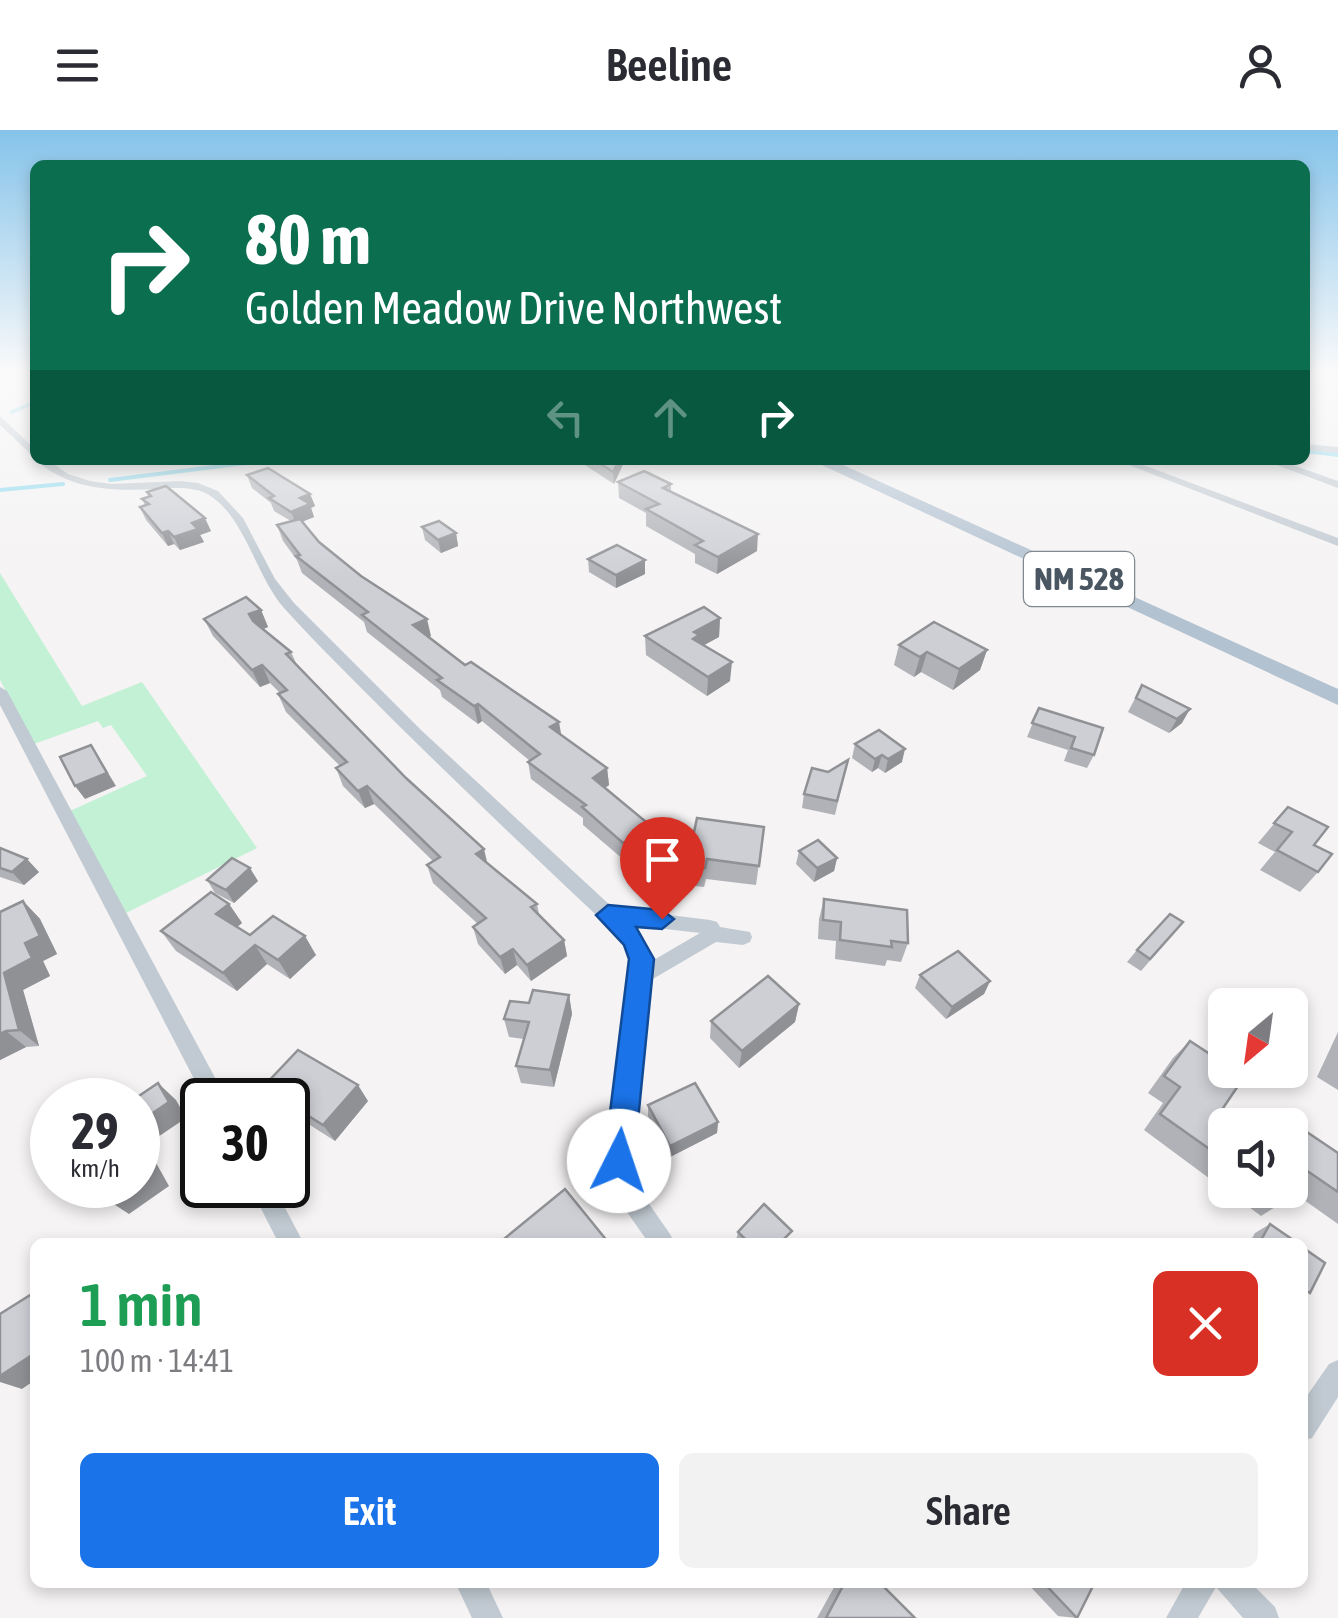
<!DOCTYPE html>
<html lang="en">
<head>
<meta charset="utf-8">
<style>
  :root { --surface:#fff; --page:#f2f2f3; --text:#2b2b33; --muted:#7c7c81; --accent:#1a73e8 }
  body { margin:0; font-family:"Asap Condensed",sans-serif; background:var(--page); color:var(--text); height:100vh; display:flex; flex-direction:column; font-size:38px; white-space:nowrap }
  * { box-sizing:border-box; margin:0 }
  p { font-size:32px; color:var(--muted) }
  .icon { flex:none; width:55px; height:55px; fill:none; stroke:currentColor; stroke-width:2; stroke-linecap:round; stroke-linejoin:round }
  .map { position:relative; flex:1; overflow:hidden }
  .drawer { position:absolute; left:30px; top:1108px; width:1278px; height:350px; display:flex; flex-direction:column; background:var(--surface); border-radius:15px; box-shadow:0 5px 15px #0003 }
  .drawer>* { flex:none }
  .banner { position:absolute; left:30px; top:30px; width:1280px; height:305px; border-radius:15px; box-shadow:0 5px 15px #0003; background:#0b6e4f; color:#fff; overflow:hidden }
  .needle { width:65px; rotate:209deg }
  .controls { position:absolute; left:1208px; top:858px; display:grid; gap:20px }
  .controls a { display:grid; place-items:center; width:100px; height:100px; border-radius:15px; background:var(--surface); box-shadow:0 5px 15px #0003; font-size:50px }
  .speed { position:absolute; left:30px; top:948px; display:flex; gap:20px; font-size:50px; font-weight:700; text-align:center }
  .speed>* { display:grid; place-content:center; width:130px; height:130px; border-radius:50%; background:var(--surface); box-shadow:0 5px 15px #0003; line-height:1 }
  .speed small { font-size:25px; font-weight:400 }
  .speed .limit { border:5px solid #111; border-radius:15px; background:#fff; color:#111 }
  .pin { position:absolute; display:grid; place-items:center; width:85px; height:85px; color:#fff; margin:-102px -42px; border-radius:50% 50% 50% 0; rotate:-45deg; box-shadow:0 0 10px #0007 }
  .pin .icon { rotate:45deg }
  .me { position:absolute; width:110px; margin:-55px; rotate:4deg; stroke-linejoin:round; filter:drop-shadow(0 0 8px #0008) }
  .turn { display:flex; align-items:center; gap:35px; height:210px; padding:0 50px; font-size:45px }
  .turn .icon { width:130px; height:130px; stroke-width:2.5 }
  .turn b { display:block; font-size:70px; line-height:85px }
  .lanes { display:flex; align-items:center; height:95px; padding:0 50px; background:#0003; justify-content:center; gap:50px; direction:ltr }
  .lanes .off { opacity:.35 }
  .round { display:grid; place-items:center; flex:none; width:105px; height:105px; border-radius:15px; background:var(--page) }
  .headline { display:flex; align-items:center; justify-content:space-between; height:170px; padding:0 50px }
  h1 { font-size:60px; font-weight:600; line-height:75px; color:#1e9e55 }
  .action { display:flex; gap:20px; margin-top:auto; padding:20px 50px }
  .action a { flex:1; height:115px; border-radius:15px; background:var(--accent); color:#fff; font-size:40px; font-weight:600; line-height:115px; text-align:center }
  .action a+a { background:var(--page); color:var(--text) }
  header { display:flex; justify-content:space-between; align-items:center; height:130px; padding:0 50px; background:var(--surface); font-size:45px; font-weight:600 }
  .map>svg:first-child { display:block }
  .green { fill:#c3f1d5 }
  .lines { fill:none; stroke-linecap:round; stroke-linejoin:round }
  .stream { stroke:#90daee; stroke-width:4 }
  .street { fill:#c1cad2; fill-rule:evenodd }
  .primary { fill:#b3c2d1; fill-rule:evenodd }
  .wall { fill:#b0b2b7 }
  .shaded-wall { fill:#909195 }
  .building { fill:#cdcfd5; stroke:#909195; stroke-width:2.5 }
  .route { fill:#1a73e8; stroke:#114b97; stroke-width:2.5 }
  .labels { text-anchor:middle; stroke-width:8; stroke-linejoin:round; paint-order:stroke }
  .shield { fill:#fff; stroke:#808990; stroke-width:2.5 }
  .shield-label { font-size:32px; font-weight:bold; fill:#4a5661 }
</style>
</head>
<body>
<header><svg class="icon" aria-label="menu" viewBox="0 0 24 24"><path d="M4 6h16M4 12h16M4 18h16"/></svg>Beeline<svg class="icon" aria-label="person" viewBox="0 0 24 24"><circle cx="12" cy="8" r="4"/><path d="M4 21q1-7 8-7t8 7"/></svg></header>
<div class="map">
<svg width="1338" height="1488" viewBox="0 0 1338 1488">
  <rect width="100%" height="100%" fill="#f5f3f3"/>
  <polygon class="green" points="0,443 82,576 142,552 257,718 126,783 70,681 147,646 111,595 103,598 98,591 34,614 0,550"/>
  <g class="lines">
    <g class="stream">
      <polyline points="12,282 35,272"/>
      <polyline points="1305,321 1338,325"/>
      <polyline points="110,350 270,330"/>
      <polyline points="0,360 63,354"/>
    </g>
    <g class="street">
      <polygon points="1326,240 1338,240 1338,245 1327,242"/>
      <polygon points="0,286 35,319 35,328 0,295"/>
      <polygon points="1305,314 1338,317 1338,323 1305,320"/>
      <path d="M36 330H48L68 344 90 351 112 354 180 351 198 353 218 361 243 388 275 449 294 473 421 600 613 778 710 790 717 792 720 797 750 802 752 807 750 812 743 815 716 812 651 850 630 1031 638 1058 670 1104 674 1112H648L620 1072 608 1031 632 846 633 829 626 813C547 739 468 664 390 587 355 551 318 516 284 478 256 446 245 387 209 365 194 356 174 358 157 359 113 361 71 361 36 330ZM631 795 700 803 652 831 641 804Z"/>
      <polygon points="1116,330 1130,330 1338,408 1338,416"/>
      <polygon points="1263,330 1278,330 1338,351 1338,358"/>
      <polygon points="0,557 7,561 227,970 205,970 0,575"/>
      <polygon points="249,1055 273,1055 303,1112 278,1112"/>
      <polygon points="1338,1230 1338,1267 1312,1308 1302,1311 1302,1273 1329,1234"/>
      <polygon points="455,1452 486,1452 503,1488 472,1488"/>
      <polygon points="1186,1452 1250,1452 1275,1477 1279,1488 1243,1488 1216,1457 1198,1488 1166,1488"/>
    </g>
    <polygon class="primary" points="811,330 832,330 1338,559 1338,575"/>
  </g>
  <g class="wall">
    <polygon points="577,330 625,330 614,354"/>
    <polygon points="247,345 310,364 315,376 311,378 314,387 302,392 319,412 431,506 428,507 607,638 609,655 605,658 651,713 624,730 583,695 583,688 531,649 528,632 530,631 482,591 478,594 442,567 440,560 367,502 364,492 302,443 297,430 283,411 277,395 291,391 274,381 271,373 252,358"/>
    <polygon points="618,352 671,354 671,361 757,421 717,444 695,433 695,424 646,396 646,383 619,368"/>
    <polygon points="147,362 211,401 200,405 204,412 180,420 174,414 168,416 146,390 140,377 145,375 142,369 149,366"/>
    <polygon points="422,397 456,403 458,416 441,423 425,410"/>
    <polygon points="588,429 645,430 645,444 616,458 589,442"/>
    <polygon points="261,480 268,497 263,499 291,522 296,533 488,734 537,774 539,784 564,810 567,826 531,851 517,835 505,844 478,814 473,797 478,794 433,753 427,735 433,731 374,674 365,678 343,656 336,638 340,636 286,582 278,564 280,563 270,553 260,557 213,506 204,489"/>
    <polygon points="720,488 719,507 703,515 730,551 707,566 646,525 645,506"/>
    <polygon points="899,515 987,520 980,540 953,560 921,542 914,547 894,535"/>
    <polygon points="1142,555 1182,593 1169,603 1128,582"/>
    <polygon points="1039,578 1103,598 1094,625 1087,638 1064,631 1068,620 1027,607"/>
    <polygon points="855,614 902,632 885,643 878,638 872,642 852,628"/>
    <polygon points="848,630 835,685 802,678 804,664 828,642"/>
    <polygon points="1288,677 1314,715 1318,742 1300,762 1260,740 1275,722 1258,713"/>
    <polygon points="764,697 756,755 706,749 704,757 686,755 687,735"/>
    <polygon points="0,718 39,742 24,755 0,747"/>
    <polygon points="799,721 837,728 834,741 814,752 796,734"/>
    <polygon points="207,750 258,751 234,773 215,763"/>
    <polygon points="824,769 908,813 901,832 887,830 885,836 835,829 836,811 818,809 819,789"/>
    <polygon points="23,771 40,789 57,824 43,831 50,846 23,860 39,916 26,917 0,930"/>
    <polygon points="229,774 242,793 237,797 250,805 316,825 290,849 267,834 237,861 176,821 161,801"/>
    <polygon points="1183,792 1141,841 1127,832 1137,820"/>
    <polygon points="920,845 990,851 984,864 946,889 915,858"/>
    <polygon points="569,865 572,884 554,957 521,953 516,936 524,909 509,907 504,889 529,873"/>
    <polygon points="799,874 795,892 739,938 710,908 711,891"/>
    <polygon points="1338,902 1338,960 1317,947"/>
    <polygon points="1190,911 1219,984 1225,995 1225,1060 1144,1000 1163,973 1148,963 1173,928"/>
    <polygon points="263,957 368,971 335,1011 288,981 288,970 274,970"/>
    <polygon points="648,975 718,992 717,1003 670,1027 648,986"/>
    <polygon points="1295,994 1338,1023 1338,1094 1290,1060 1283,1072 1261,1086 1226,1060 1290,1060 1290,998"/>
    <polygon points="1270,1094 1296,1112 1250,1112 1255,1103"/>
    <polygon points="738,1102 789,1109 786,1112 738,1112 736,1111"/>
    <polygon points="837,1452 879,1452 915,1488 817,1488"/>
    <polygon points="1026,1452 1095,1452 1077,1488 1058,1486"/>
  </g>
  <g class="shaded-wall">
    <polygon points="619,330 625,330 614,354 613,342"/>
    <polygon points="310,364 315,376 311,378 314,387 296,394 291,382 300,368"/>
    <polygon points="205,388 211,401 200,405 204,412 180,420 174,407 192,393"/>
    <polygon points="168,401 174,414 168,416 162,403"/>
    <polygon points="456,403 458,416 441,423 438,410"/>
    <polygon points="758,404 757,421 717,444 718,427"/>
    <polygon points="645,430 645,444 616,458 616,445"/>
    <polygon points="261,480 268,497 257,502 249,484"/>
    <polygon points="720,488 719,507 699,518 692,528 694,502"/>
    <polygon points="427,489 431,506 417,512 413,495"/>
    <polygon points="987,520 980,540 953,560 959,539"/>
    <polygon points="927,522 921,542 914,547 920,527"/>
    <polygon points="732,532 730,551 707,566 708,547"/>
    <polygon points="262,535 270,553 260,557 252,540"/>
    <polygon points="478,574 482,591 478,594 474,576"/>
    <polygon points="1190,579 1182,593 1169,603 1177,589"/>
    <polygon points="559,592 562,609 550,597"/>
    <polygon points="91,615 116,656 85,669 75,656"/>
    <polygon points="905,619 902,632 885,643 888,629"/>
    <polygon points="882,625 878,638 872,642 875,629"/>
    <polygon points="607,638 609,655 595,665 593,648"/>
    <polygon points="367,656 374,674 365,678 358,661"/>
    <polygon points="651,696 651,713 624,730 623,713"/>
    <polygon points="484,719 488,736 476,724"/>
    <polygon points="837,728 834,741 814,752 817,738"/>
    <polygon points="27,729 39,742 24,755 12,742"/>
    <polygon points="250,738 258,751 234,773 226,760"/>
    <polygon points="23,771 40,789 57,824 43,831 50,846 23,860 39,916 19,900 4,843"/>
    <polygon points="229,774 242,793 230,803 216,784"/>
    <polygon points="305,806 316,825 290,849 278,830"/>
    <polygon points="564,810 567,826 531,851 527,835"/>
    <polygon points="255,815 267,834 237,861 223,843"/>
    <polygon points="513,819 517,835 505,844 500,827"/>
    <polygon points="990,851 984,864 946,889 952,877"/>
    <polygon points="569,865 572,884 554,957 550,940"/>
    <polygon points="799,874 795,892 739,938 742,921"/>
    <polygon points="6,901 26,917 0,930 0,904"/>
    <polygon points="158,953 176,970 186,988 146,1015 169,1056 129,1084 109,1071 131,1055 138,1055 138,993"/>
    <polygon points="358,955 368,971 335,1011 323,995"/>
    <polygon points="718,992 717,1003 670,1027 670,1016"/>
    <polygon points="35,1223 35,1250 22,1259 0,1252 0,1246"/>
  </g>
  <g class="building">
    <polygon points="595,330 619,330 613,342"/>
    <polygon points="268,338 310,364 300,368 310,374 291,382 269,368 274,366 247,345"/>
    <polygon points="644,341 671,354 663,358 758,404 718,427 695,415 703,411 646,379 659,374 618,352"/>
    <polygon points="166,356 205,388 192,393 198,399 174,407 168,401 162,403 140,377 149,374 142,369 151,366 147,362"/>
    <polygon points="300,389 319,412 361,446 427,489 413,495 465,535 471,532 559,592 550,597 607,638 593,648 651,696 623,713 582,677 586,675 528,632 540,624 478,574 474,576 437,550 442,548 362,485 368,482 296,426 300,425 277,395"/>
    <polygon points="439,391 456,403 438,410 422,397"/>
    <polygon points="617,415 645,430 616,445 588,429"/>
    <polygon points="246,467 261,480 249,484 253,491 291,522 286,524 406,648 484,719 476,724 537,774 531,777 564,810 527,835 513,819 500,827 473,797 486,788 427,735 440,727 367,656 358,661 336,638 347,632 278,564 287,560 262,535 252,540 204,489"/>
    <polygon points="704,477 720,488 694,502 699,505 693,509 732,532 708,547 645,506"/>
    <polygon points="934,492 987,520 959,539 927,522 920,527 899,515"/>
    <polygon points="1142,555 1190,579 1177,589 1136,568"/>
    <polygon points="1039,578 1103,598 1094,625 1071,618 1075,607 1032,593"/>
    <polygon points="879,600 905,619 888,629 882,625 875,629 855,614"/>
    <polygon points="91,615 107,643 75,656 60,627"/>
    <polygon points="848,630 837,671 804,664 812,638 828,642"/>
    <polygon points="1288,677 1328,697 1314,715 1332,724 1318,742 1277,720 1292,702 1274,693"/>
    <polygon points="697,688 764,697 759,736 707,729 705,738 687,735"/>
    <polygon points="818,710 837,728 817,738 799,721"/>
    <polygon points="0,718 27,729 12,742 0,738"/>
    <polygon points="232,728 250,738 226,760 207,750"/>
    <polygon points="211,762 229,774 216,784 250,805 273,786 305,806 278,830 255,815 223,843 161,801"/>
    <polygon points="824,769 907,780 908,813 891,811 892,817 840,810 841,792 823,790"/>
    <polygon points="23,771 40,806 25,813 32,828 4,843 19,900 6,901 0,904 0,782"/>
    <polygon points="1170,784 1183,792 1150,829 1137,820"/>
    <polygon points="958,821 990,851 952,877 920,845"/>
    <polygon points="768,846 799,874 742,921 711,891"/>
    <polygon points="533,860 569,865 550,940 516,936 529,892 504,889 510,871 529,873"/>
    <polygon points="1190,911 1225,934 1225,940 1234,940 1244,947 1219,984 1234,995 1225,995 1225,1030 1160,984 1180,957 1164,946"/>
    <polygon points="298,920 358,955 323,995 288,973 288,970 283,970 263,957"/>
    <polygon points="158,953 169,972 138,993 138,970 133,970"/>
    <polygon points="695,953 718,992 670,1016 648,975"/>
    <polygon points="1295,994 1338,1023 1338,1062 1303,1038 1283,1072 1267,1060 1290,1060 1290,1003"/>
    <polygon points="138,1018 151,1041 138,1051"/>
    <polygon points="101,1055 131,1055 109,1071"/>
    <polygon points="565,1059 608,1112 506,1112 504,1109"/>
    <polygon points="764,1074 792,1101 781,1112 748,1112 738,1102"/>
    <polygon points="1270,1094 1296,1112 1260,1112"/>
    <polygon points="1302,1117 1325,1133 1310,1163 1302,1158"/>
    <polygon points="35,1162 35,1223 0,1246 0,1184"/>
    <polygon points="845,1452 879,1452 915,1488 826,1488"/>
    <polygon points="1043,1452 1095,1452 1077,1488"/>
  </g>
  <linearGradient id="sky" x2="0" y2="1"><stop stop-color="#85c3ea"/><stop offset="0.54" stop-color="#fafafa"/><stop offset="1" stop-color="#fafafa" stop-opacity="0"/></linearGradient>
  <rect width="1338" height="448" fill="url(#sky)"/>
  <polygon class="route" points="608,775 662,780 674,789 662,799 636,797 654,829 634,1031 629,1041 619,1045 609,1041 604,1031 629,829 624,815 596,785"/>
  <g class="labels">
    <rect class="shield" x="1024" y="422" width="110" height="54" rx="8"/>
    <g class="shield-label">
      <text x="1079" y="460">NM 528</text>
    </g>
  </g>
</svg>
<div class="controls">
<a><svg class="needle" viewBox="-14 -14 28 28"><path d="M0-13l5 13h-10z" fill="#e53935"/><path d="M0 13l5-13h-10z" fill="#7c7c81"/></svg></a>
<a><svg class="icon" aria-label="sound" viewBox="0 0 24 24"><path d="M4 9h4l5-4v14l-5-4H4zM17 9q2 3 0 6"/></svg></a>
</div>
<div class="speed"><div>29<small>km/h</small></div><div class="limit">30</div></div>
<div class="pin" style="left:662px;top:789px;background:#d93025"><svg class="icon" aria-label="arrive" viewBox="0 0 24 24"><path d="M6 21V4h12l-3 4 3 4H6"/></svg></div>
<svg class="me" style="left:619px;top:1031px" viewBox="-20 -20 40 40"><circle r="19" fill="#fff"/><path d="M0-13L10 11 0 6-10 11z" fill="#1a73e8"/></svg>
<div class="banner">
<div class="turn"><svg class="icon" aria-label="right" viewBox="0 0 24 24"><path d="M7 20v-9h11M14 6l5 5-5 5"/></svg><div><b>80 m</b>Golden Meadow Drive Northwest</div></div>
<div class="lanes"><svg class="icon off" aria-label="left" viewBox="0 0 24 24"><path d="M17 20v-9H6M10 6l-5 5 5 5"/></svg><svg class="icon off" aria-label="ahead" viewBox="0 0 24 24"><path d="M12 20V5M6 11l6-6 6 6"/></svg><svg class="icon" aria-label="right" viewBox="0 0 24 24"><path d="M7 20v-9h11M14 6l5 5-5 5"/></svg></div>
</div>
<section class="drawer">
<div class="headline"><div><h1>1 min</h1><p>100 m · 14:41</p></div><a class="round" style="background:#d93025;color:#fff"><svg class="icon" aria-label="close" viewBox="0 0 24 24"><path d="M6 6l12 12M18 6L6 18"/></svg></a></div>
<div class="action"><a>Exit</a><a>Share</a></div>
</section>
</div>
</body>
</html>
